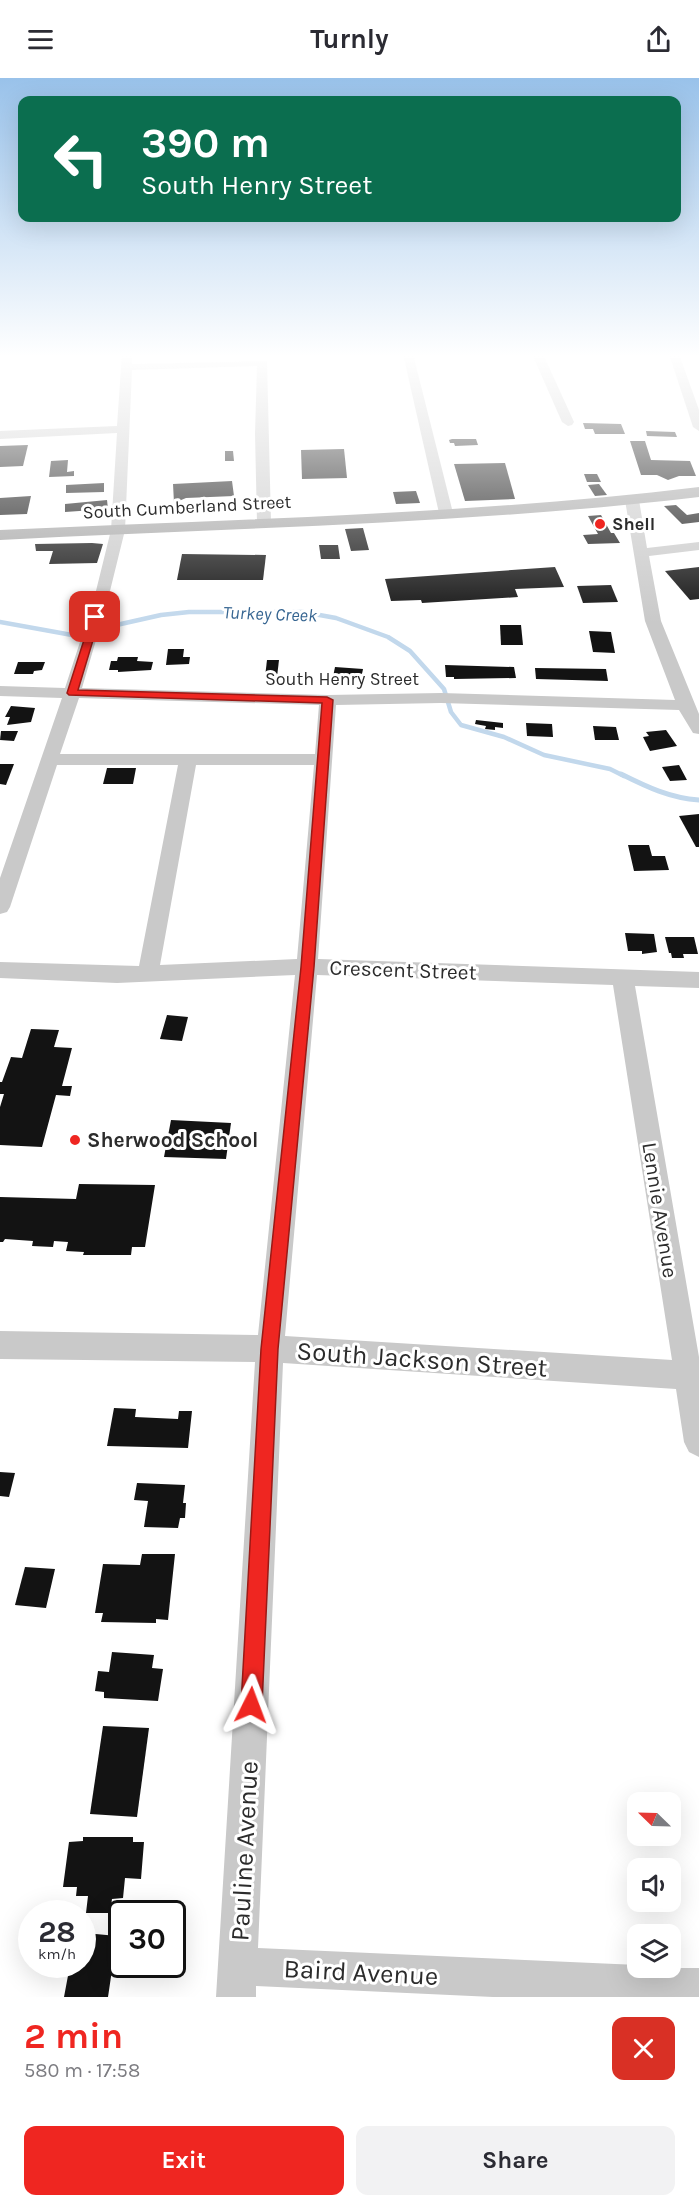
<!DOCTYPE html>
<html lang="en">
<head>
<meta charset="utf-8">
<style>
  :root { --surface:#fff; --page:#f2f2f3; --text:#2b2b33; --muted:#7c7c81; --accent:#ef2621 }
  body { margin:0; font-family:Karla,sans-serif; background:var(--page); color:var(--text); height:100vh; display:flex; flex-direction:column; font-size:22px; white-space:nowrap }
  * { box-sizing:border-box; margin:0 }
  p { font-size:20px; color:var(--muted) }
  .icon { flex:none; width:33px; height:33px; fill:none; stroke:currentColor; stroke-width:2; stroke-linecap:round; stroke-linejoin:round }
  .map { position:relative; height:1919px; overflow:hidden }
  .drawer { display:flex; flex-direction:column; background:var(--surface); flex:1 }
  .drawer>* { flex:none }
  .guide { position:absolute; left:18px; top:18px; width:663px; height:126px; border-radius:12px; box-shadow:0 6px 24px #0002; background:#0b6e4f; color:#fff; overflow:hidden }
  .needle { width:39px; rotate:293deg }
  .tools { position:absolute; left:627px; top:1714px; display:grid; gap:12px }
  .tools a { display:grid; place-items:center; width:54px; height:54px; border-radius:12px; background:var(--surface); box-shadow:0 6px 24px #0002; font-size:30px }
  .speed { position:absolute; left:18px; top:1822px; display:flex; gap:12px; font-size:30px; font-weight:700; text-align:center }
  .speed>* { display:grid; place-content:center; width:78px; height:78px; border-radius:50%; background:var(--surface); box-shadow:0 6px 24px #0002; line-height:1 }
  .speed small { font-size:15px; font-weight:400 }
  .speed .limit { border:3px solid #111; border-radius:9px; background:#fff; color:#111 }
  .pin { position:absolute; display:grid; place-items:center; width:51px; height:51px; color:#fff; margin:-26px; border-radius:12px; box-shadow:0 3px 9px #0006 }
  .me { position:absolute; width:66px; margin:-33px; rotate:3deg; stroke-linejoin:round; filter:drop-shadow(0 0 4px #0008) }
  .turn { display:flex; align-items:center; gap:21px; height:126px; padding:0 24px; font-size:27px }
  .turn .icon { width:78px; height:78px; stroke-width:2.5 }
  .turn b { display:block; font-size:42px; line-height:51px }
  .round { display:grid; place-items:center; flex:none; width:63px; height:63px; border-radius:12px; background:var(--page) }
  .overview { display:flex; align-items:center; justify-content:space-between; height:102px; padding:0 24px }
  h1 { font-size:36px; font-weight:700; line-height:45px; color:var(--accent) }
  .action { display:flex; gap:12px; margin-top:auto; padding:12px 24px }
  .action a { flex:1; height:69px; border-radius:12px; background:var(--accent); color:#fff; font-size:24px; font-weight:700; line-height:69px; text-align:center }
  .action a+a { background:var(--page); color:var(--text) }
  header { display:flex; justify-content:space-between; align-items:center; height:78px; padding:0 24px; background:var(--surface); font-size:27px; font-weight:700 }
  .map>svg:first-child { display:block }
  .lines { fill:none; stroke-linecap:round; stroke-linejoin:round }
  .stream-far1 { stroke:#c2d8ec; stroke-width:4.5 }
  .stream { stroke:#c2d8ec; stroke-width:5 }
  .building { fill:#131313 }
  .minor { fill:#c9c9c9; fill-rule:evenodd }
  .major { fill:#a4a4a4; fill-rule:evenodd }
  .route { fill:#ef2621; stroke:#9b1915; stroke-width:1.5 }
  .poi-dot { fill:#ef2621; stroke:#fff; stroke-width:2 }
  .labels { text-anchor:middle; stroke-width:6; stroke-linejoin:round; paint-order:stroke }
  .far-street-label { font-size:18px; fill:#2c2c2c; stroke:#fff }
  .far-poi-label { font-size:18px; font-weight:bold; fill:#2c2c2c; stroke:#fff; text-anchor:start }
  .far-water-label { font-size:18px; font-style:italic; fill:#366591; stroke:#fff }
  .street-label { font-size:21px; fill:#2c2c2c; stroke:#fff }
  .poi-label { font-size:21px; font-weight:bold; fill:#2c2c2c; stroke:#fff; text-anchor:start }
  .near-street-label { font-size:26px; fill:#2c2c2c; stroke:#fff }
</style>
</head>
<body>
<header><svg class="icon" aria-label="menu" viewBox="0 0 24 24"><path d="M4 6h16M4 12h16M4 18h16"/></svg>Turnly<svg class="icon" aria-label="share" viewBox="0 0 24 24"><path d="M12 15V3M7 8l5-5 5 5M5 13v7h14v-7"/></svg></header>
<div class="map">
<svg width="699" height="1919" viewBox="0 0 699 1919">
  <rect width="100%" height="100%" fill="#fff"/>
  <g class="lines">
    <polyline class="stream-far1" points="0,544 72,557 161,537 189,534 303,534 336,540 388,559 410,573 444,611 451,634 461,647 504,659 544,677 610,691 624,698"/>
    <path class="stream" d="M621 696C647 709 670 720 699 722"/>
  </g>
  <g class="building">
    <polygon points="583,345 621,346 625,356 595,356 593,351 585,351"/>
    <polygon points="646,353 675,354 677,359 647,358"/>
    <polygon points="452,361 476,361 478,367 455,368 454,365 450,365 449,362"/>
    <polygon points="630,363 645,363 651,382 690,383 696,398 679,398 668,402 657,397 641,397"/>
    <polygon points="28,367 23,388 0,389 0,368"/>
    <polygon points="344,371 347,400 302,401 301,372"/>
    <polygon points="225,373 233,373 234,383 225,383"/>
    <polygon points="68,382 67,394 74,393 74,398 49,399 51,383"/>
    <polygon points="505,385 515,421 465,423 454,386"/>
    <polygon points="584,396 597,396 601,404 587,404"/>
    <polygon points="232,403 234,418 186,420 174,425 173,406"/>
    <polygon points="104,405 104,414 66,415 66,407"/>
    <polygon points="599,406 607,417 595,418 588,407"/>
    <polygon points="416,413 420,425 396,426 393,414"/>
    <polygon points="31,418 27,436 0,437 0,420"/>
    <polygon points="107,422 108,431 65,434 65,426"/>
    <polygon points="676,427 687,437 699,435 699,444 682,446 664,428"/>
    <polygon points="601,437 611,455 614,455 620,465 588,466 583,457 598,456 588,438"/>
    <polygon points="363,450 369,472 351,473 345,451"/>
    <polygon points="92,465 103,466 97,485 49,486 53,473 36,473 35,466"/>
    <polygon points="319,467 338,467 340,481 321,481"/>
    <polygon points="182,476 266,477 263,502 177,502"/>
    <polygon points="555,489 564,509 515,511 518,519 422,525 421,522 391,523 385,501"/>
    <polygon points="699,489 699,521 690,522 665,493"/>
    <polygon points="611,507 618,524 583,525 577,508"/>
    <polygon points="500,547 521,547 523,567 501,567"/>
    <polygon points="589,553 611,554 615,575 593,574"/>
    <polygon points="168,571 184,571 183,579 190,579 189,586 166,587"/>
    <polygon points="118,579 138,579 137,583 153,584 151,592 118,594 118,592 109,592 111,583 117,583"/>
    <polygon points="267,582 279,582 277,599 265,599"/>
    <polygon points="18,584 45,584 42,592 34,593 33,596 14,596"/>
    <polygon points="445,587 514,589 516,600 454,601 454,599 446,599"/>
    <polygon points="335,589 363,591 361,601 333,599"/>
    <polygon points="535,590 606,591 608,603 536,601"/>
    <polygon points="11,628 35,630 31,644 7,647 10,639 5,639"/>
    <polygon points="476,642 503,645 503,650 495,649 495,652 485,651 486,648 475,646"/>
    <polygon points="526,645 552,646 553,659 527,658"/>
    <polygon points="593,648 616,649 619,662 595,662"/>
    <polygon points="666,652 677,668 650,673 643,659 649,658 646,654"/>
    <polygon points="1,653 18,653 14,663 0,662"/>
    <polygon points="0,686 14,686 6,707 0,706"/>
    <polygon points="679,687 687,702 670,703 662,689"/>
    <polygon points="107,690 136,690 133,706 103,706"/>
    <polygon points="699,736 699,769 696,769 679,738"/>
    <polygon points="628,767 649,767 652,778 665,778 669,792 634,793"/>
    <polygon points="625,855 654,856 657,874 642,876 642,873 628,873"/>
    <polygon points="665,859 694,859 698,876 683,876 684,880 672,880 671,875 669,875"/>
    <polygon points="167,937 188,939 182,963 160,961"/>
    <polygon points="31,951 59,952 54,969 72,970 62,1008 72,1008 70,1018 56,1017 42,1069 0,1067 0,1029 4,1016 0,1016 0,1004 2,1004 11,979 22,980"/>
    <polygon points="171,1042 231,1045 226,1081 164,1079"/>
    <polygon points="79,1106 155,1107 145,1169 132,1169 131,1177 83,1177 84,1174 66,1173 68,1164 54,1163 53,1169 32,1168 33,1163 5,1161 3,1164 0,1164 0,1119 76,1121"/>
    <polygon points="114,1330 136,1331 135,1339 178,1341 179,1333 192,1333 188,1370 107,1368"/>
    <polygon points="0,1394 15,1395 9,1419 0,1418"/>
    <polygon points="137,1405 185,1407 183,1425 186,1425 185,1440 180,1440 178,1450 144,1449 148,1423 134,1422"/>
    <polygon points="142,1476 175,1476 168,1542 156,1541 156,1545 101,1544 103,1535 95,1535 103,1486 140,1487"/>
    <polygon points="25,1489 55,1491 46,1530 15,1527"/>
    <polygon points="112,1574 154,1577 152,1590 163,1591 158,1623 104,1620 104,1614 95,1613 98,1593 109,1594"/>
    <polygon points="103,1648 149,1650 137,1739 90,1736"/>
    <polygon points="83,1759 133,1759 133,1764 144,1764 141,1801 125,1800 123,1820 112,1821 110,1835 86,1835 88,1818 76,1818 77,1809 63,1809 69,1764 83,1763"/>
    <polygon points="85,1855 117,1858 108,1919 64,1919 70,1887 82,1887"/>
  </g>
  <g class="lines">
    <g class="minor">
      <path d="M122 276H132V286L267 283 271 444 264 448 257 444 255 356 257 288 132 292 125 452 108 521 82 610 328 617 441 615 675 622 645 543 625 422 632 418 639 422 647 470 699 464V472L649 478 661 543 699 636V656L693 655 679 632 441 625 336 627 318 881 699 894V910L635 908 699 1279V1379L689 1374 684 1364 676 1311 283 1285 258 1870 638 1887V1890H699V1919H493L256 1908V1919H216L255 1284 0 1281V1253L258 1257 295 897 117 905 0 900V884L139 888 178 687H57L10 829 7 834 0 836V800L62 620 0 618V608L65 610 94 521 111 452 117 355 0 361V353L117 348ZM79 620 319 627 315 676H60ZM196 687H314L297 881 160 887ZM317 897 613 907 672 1282 285 1258Z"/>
      <polygon points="403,276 413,276 453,435 451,438 446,439 439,435"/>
      <polygon points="532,276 543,276 574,344 572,347 568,348 562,344"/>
      <polygon points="669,276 679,276 699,332 699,353 693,349"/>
    </g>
    <path class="major" d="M699 409V419C469 446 232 450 0 462V452C232 441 468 437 699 409Z"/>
  </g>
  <linearGradient id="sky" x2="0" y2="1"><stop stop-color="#99c2ea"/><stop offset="0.51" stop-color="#fff"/><stop offset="1" stop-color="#fff" stop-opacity="0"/></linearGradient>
  <rect width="699" height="545" fill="url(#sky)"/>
  <polygon class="route" points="92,537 100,539 78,612 327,619 333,622 314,889 278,1271 262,1627 259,1634 251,1638 244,1634 241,1627 261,1271 301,889 322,625 69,617 67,615"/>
  <g class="poi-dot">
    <circle cx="600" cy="446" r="6"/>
    <circle cx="75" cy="1062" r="6"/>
  </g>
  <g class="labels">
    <g class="far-street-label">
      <text transform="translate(187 429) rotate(-3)" y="6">South Cumberland Street</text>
      <text x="342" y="607">South Henry Street</text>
    </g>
    <g class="far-poi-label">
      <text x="612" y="452">Shell</text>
    </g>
    <g class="far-water-label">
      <text transform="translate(270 536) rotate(2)" y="6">Turkey Creek</text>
    </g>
    <g class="street-label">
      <text transform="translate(403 892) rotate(2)" y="7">Crescent Street</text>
      <text transform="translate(660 1132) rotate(81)" y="7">Lennie Avenue</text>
    </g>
    <g class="poi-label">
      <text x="87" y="1069">Sherwood School</text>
    </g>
    <g class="near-street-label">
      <text transform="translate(422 1281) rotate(4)" y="9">South Jackson Street</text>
      <text transform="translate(244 1773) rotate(-87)" y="9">Pauline Avenue</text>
      <text transform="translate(361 1894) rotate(3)" y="9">Baird Avenue</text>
    </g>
  </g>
</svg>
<div class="tools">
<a><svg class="needle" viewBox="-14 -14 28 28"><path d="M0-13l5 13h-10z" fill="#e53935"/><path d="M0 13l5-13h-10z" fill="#7c7c81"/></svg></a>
<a><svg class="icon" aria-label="sound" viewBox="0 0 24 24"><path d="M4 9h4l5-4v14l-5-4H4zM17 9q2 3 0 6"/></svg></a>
<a><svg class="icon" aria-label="layers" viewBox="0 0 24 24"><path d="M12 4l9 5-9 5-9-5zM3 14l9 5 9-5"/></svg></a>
</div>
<div class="speed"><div>28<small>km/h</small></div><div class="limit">30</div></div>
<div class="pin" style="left:95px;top:539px;background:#d93025"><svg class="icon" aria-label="arrive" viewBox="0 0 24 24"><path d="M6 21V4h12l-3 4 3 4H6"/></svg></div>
<svg class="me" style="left:251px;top:1627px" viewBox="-20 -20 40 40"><path d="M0-17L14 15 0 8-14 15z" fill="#ef2621" stroke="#fff" stroke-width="4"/></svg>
<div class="guide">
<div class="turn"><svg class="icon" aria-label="left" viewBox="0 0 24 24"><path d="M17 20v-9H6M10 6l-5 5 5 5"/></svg><div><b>390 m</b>South Henry Street</div></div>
</div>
</div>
<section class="drawer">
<div class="overview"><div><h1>2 min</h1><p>580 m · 17:58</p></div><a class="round" style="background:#d93025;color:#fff"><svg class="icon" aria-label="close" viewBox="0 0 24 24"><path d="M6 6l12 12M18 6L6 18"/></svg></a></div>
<div class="action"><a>Exit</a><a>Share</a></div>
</section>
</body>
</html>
